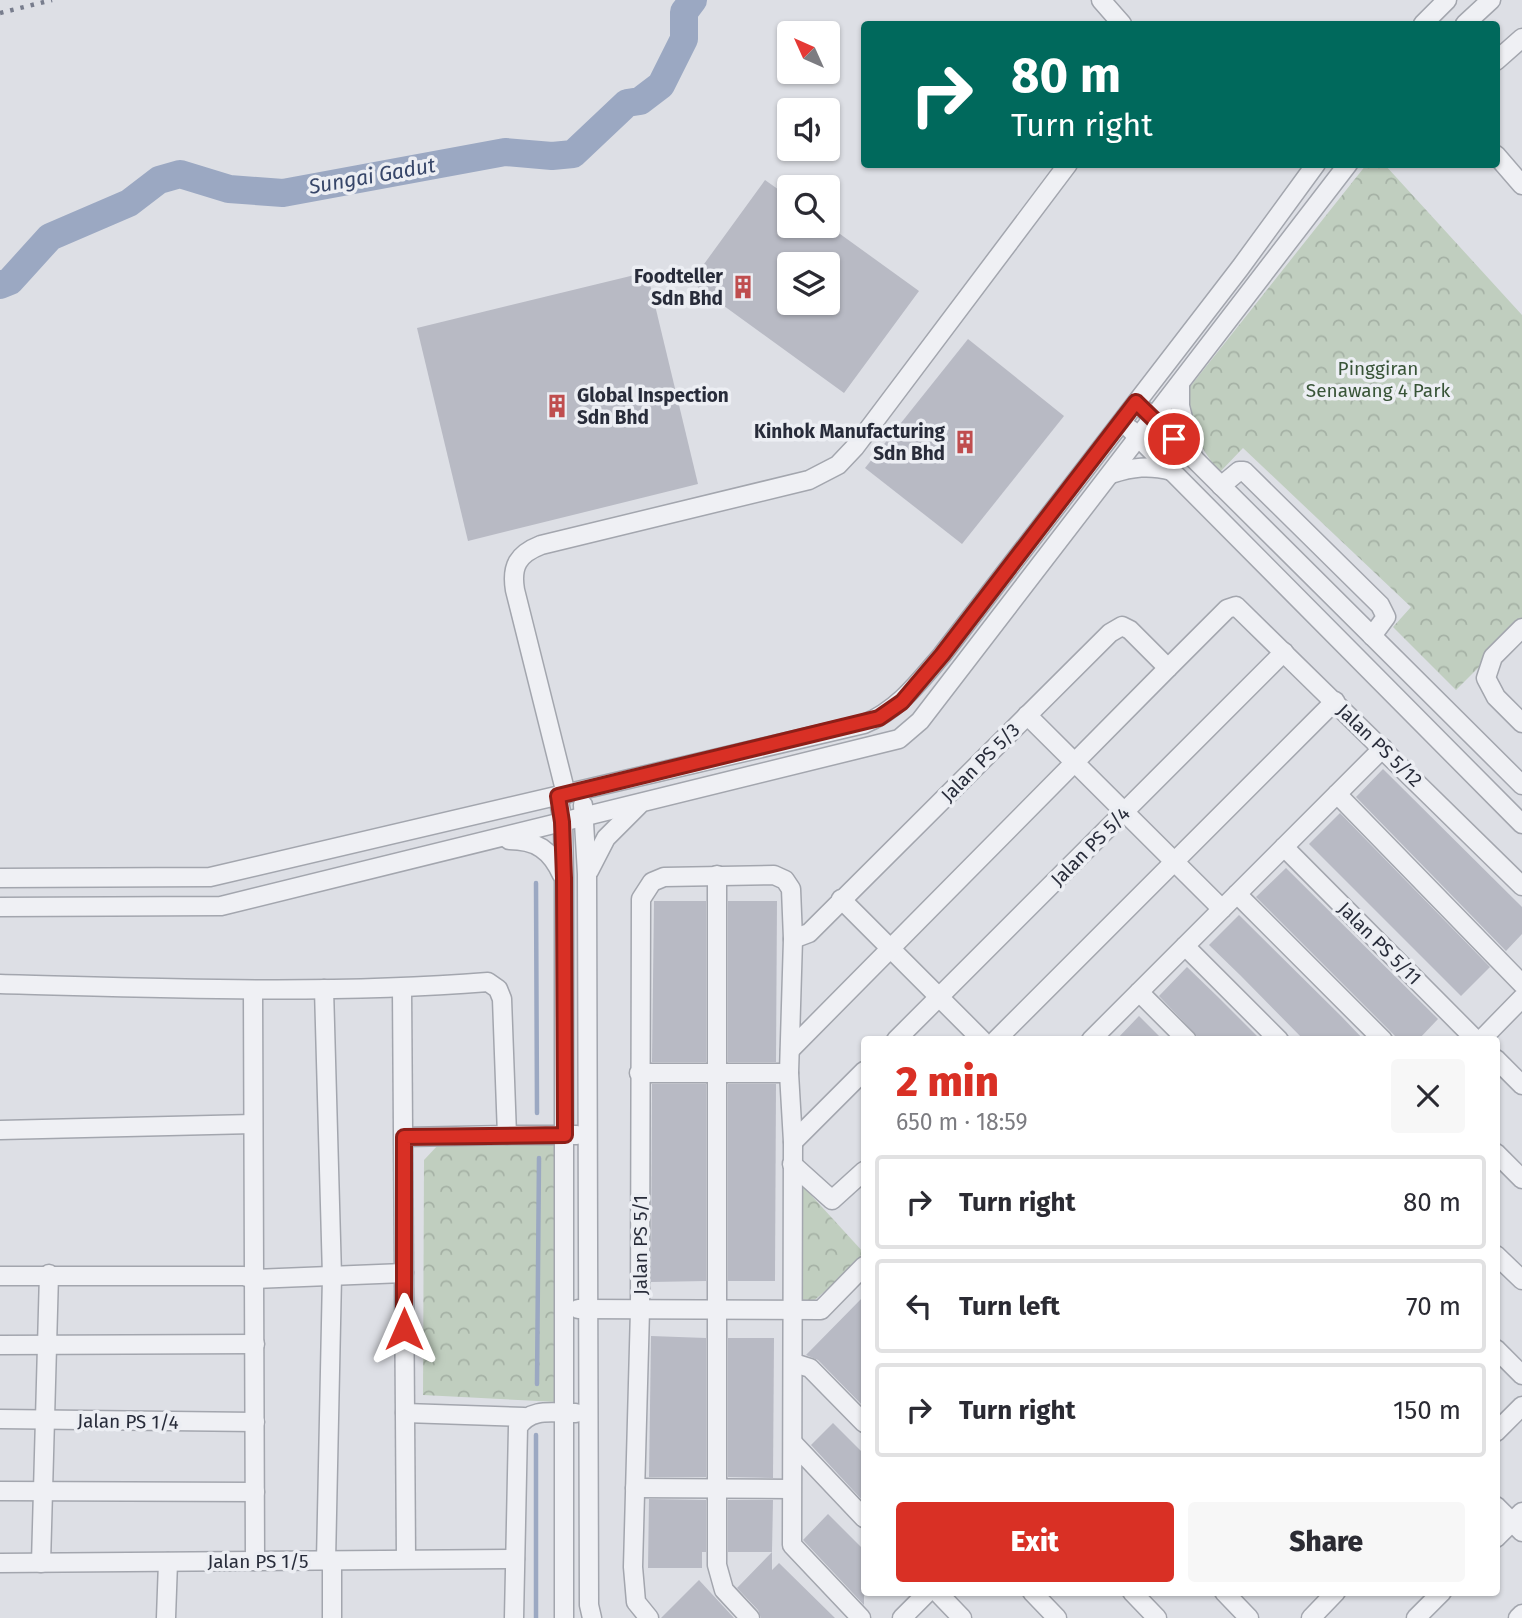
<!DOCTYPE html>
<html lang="en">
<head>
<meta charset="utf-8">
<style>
  :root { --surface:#fff; --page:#f7f7f7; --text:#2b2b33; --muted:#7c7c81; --line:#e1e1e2; --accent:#d93025 }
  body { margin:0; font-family:"Fira Sans",sans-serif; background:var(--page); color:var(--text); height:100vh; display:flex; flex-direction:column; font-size:26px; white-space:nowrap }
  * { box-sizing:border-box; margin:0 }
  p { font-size:23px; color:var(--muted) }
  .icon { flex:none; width:38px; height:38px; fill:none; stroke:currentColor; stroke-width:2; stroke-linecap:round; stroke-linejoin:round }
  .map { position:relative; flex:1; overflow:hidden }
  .details { position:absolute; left:861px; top:1036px; width:639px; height:560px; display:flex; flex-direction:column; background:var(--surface); border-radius:7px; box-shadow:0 2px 5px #0004 }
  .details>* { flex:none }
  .top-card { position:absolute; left:861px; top:21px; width:639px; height:147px; border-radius:7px; box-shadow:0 2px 5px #0004; background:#00695c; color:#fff; overflow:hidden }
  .needle { width:46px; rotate:315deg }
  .tools { position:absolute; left:777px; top:21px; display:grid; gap:14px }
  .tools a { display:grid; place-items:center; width:63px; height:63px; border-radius:7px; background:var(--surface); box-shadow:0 2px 5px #0004; font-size:35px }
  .pin { position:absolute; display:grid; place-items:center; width:60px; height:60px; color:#fff; margin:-30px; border:4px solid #fff; border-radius:50%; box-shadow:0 2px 7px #0007 }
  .me { position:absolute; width:77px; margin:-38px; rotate:0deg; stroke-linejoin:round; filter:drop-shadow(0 0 5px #0008) }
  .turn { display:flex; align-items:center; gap:24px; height:147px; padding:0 35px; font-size:32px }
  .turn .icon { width:91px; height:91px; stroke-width:2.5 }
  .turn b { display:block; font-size:49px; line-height:60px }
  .round { display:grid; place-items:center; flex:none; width:74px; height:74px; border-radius:7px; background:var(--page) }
  .head { display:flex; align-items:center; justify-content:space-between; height:119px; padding:0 35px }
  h1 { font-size:42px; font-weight:800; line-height:52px; color:var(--accent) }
  .button { display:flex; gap:14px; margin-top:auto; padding:14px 35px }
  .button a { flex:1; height:80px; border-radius:7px; background:var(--accent); color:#fff; font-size:28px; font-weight:800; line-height:80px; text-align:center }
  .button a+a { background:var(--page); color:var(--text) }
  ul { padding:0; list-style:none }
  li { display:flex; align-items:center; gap:21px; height:94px; margin:0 14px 10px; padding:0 21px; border:4px solid var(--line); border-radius:7px }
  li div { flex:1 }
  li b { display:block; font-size:26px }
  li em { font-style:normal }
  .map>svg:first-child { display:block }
  .forest { fill:url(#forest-crowns) }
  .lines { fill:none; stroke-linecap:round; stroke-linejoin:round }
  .stream { stroke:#9ba8c2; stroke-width:4.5 }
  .river { stroke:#9ba8c2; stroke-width:28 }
  .building { fill:#b8bac4; fill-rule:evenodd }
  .minor-casing { stroke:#a3a6ae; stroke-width:21 }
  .minor { stroke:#eff0f4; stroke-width:18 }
  .rail { stroke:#787d8d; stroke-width:4.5; stroke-dasharray:3.5 7; stroke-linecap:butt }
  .route-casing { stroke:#8d1f18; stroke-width:18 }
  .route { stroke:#d93025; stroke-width:12 }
  .labels { text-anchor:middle; stroke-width:7; stroke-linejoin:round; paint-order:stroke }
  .poi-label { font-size:19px; font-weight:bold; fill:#282c3a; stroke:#eceef3; text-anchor:end }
  .park-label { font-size:19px; fill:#385437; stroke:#eceef3 }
  .street-label { font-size:19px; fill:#282c3a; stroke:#eceef3 }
  .water-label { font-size:21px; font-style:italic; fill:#374669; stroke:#eceef3 }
</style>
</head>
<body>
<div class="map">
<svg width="1522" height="1618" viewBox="0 0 1522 1618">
  <defs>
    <pattern id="forest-crowns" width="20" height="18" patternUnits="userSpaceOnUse" patternTransform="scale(1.75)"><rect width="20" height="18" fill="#c0cebf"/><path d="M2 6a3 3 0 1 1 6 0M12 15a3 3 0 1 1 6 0" fill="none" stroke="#a5b1a5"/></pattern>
  </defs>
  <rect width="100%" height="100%" fill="#dddfe5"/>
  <g class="forest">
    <path d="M1366 165H1385L1522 315V624L1456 690 1393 627 1411 607 1243 448 1220 472C1200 449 1185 419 1189 388Z"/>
    <polygon points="558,1142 558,1402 423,1395 424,1160 439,1144"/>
    <polygon points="800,1183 864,1253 864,1258 811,1303 801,1302"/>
  </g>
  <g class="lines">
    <g class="stream">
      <polyline points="536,883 537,1113"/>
      <polyline points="537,1384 539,1158"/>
      <polyline points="536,1435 536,1618"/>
    </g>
    <polyline class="river" points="0,285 10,281 50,237 129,203 159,180 180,174 229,189 283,193 505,152 552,156 573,154 627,103 640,101 661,85 684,39 684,12 693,0"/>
  </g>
  <g class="building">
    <path d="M765 180 789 197V226H829L919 291 844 393 691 282ZM789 264H828V303H789Z"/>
    <polygon points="647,272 698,484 468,541 417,328"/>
    <polygon points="968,339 1064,416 962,544 865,468"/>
    <polygon points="1383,769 1522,907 1522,934 1506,951 1356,797"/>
    <polygon points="1340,813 1490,967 1461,996 1309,844"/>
    <polygon points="1286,868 1438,1019 1418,1040 1399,1040 1256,897"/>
    <polygon points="654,901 706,901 706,1062 652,1062"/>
    <polygon points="728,901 777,901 776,1062 728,1062"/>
    <polygon points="1239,915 1341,1016 1364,1040 1304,1040 1240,975 1209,945"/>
    <polygon points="1187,967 1218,997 1261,1040 1201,1040 1159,996"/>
    <polygon points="1139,1016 1163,1040 1116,1040"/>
    <polygon points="652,1084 706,1084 706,1281 651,1282"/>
    <polygon points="728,1084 776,1084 775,1281 728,1281"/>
    <polygon points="864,1296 864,1407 818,1360 806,1355"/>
    <polygon points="651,1336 706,1338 706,1477 649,1477"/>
    <polygon points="728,1338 774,1338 773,1478 728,1477"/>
    <polygon points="833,1423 864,1454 864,1502 811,1445"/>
    <polygon points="649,1499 706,1500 706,1552 702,1552 702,1568 648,1568"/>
    <polygon points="728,1500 773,1500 772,1552 728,1552"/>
    <polygon points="828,1514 864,1550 864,1605 803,1540"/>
    <polygon points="772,1552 772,1570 779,1563 835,1618 761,1618 758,1610 737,1588"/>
    <polygon points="699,1580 734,1618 661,1618"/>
  </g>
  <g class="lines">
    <g class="minor-casing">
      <g id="minor">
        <polyline points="1101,0 1122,24"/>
        <polyline points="1423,24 1447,0"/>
        <polyline points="1465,24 1491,0"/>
        <polyline points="1496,61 1522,38"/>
        <polyline points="1496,155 1522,185"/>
        <polyline points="1180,385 1180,406 1193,457"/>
        <polyline points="1146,411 1522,785"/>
        <polyline points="1130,429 1522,824"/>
        <path d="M1111 474C1133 467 1149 465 1172 471"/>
        <polyline points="1221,486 1239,471 1244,471 1380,605 1386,617 1372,636"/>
        <polyline points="1522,628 1493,657 1486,678 1496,697 1522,723"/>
        <polyline points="1027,715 1222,909"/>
        <path d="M566 794 515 590C511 566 518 554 541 545L809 480 838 465 855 447 1068 164"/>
        <polyline points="1337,794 1522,984"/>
        <polyline points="558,796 563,822 564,878 564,1618"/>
        <polyline points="583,805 587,874 589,1605 592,1618"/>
        <path d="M509 840C536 840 551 850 562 875"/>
        <polyline points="1284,847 1476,1040"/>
        <polyline points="589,871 606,838 639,805"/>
        <polyline points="717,875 717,1565 724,1590 750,1618"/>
        <path d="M0 878 210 877 864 724C898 710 918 683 942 655L1240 268 1316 164"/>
        <polyline points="1237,894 1383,1040"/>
        <polyline points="841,899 982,1040"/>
        <polyline points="0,907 221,906 899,739 920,721 1348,164"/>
        <polyline points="793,939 809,933 1110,633 1122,626 1130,630 1168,668"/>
        <polyline points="1185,946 1279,1040"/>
        <path d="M0 984C163 988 325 995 488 982L498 989 502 999 507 1135 404 1137"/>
        <polyline points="324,989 332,1276 326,1561"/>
        <polyline points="402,989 406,1558"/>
        <polyline points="253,990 255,1561"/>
        <polyline points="1139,992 1187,1040"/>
        <polyline points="896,1040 1284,652"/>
        <polyline points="996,1040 1335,701"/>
        <polyline points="1091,1040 1383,748"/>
        <polyline points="1481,1040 1522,998"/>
        <polyline points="790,1050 1168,668 1227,609 1236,606 1522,886"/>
        <polyline points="1496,1059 1522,1085"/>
        <polyline points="639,1073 789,1073"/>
        <polyline points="0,1130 253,1124"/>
        <polyline points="507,1135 577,1135"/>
        <polyline points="793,1142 864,1071"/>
        <polyline points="1496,1153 1522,1179"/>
        <polyline points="792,1164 832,1200 864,1171"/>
        <polyline points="1496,1255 1522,1280"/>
        <polyline points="0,1276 244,1276 253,1279 404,1273"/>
        <polyline points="578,1309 821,1310 864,1266"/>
        <polyline points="0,1345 255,1344"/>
        <polyline points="1496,1349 1522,1375"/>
        <polyline points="794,1363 810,1368 864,1423"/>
        <polyline points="405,1413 524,1417"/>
        <polyline points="0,1419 255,1422"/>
        <polyline points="1496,1432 1522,1406"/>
        <polyline points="793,1443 864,1518"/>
        <polyline points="635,1488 791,1489"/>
        <polyline points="0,1491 255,1492"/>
        <polyline points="1496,1506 1522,1532"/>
        <polyline points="1496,1538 1522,1512"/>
        <polyline points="0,1563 515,1559"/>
        <polyline points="41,1563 49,1274"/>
        <polyline points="937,1592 962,1618"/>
        <polyline points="1032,1592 1057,1618"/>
        <polyline points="1132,1592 1157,1618"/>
        <polyline points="1224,1592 1249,1618"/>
        <polyline points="166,1618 168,1562"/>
        <polyline points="332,1618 332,1561"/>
        <path d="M514 1618 518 1427C531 1407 553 1413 576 1413"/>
        <polyline points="649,1618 636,1602 633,1567 640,1310 641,899 652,882 664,877 774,875 785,880 791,889 793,939 789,1073 793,1142 792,1545 861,1618"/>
        <polyline points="902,1618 928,1592"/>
        <polyline points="1311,1618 1336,1592"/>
        <polyline points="1416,1618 1442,1592"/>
        <polyline points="1518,1618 1522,1614"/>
      </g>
    </g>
    <use href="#minor" class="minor"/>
    <polyline class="rail" points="0,13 52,0"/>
  </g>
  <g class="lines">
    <g class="route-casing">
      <polyline id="route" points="404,1329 404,1137 565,1135 564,878 562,822 558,796 879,718 902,702 942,655 1136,402 1174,439"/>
    </g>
    <use href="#route" class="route"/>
  </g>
  <defs>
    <g id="building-bare" transform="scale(1.89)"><path d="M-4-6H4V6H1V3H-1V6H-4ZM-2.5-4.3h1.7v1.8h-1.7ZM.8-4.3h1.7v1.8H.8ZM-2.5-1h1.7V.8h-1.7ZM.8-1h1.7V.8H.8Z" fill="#bf4d4e" stroke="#eceef3" stroke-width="2.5" paint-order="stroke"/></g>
  </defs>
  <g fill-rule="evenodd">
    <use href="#building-bare" x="743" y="287"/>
    <use href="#building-bare" x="557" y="406"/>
    <use href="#building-bare" x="965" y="442"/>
  </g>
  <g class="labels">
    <g class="poi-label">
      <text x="723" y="283">Foodteller<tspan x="723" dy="22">Sdn Bhd</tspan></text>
      <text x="577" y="402" text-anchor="start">Global Inspection<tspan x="577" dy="22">Sdn Bhd</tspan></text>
      <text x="945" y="438">Kinhok Manufacturing<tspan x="945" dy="22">Sdn Bhd</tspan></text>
    </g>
    <g class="park-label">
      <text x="1378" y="375">Pinggiran<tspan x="1378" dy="22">Senawang 4 Park</tspan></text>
    </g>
    <g class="street-label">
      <text transform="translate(1380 745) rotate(44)" y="7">Jalan PS 5/12</text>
      <text transform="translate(980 762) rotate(-45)" y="7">Jalan PS 5/3</text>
      <text transform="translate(1090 846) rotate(-45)" y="7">Jalan PS 5/4</text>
      <text transform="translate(1380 943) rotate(45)" y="7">Jalan PS 5/11</text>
      <text transform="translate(640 1245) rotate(-90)" y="7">Jalan PS 5/1</text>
      <text transform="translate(128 1421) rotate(1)" y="7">Jalan PS 1/4</text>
      <text x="258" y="1568">Jalan PS 1/5</text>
    </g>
    <g class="water-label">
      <text transform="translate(372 176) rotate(-10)" y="7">Sungai Gadut</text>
    </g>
  </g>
</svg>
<div class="tools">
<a><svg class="needle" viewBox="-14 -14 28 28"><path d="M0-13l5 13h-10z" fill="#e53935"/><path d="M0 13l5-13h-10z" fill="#7c7c81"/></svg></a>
<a><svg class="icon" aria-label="sound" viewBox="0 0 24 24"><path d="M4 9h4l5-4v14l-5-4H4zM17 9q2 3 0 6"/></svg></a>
<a><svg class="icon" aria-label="search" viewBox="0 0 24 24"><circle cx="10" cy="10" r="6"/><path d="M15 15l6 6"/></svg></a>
<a><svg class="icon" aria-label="layers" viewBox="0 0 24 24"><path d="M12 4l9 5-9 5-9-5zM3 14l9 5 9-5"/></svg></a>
</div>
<div class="pin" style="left:1174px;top:439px;background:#d93025"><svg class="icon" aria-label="arrive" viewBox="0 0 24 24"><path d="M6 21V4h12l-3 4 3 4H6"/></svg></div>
<svg class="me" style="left:404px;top:1329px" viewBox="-20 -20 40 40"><path d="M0-17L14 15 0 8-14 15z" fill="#d93025" stroke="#fff" stroke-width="4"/></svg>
<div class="top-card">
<div class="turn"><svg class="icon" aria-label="right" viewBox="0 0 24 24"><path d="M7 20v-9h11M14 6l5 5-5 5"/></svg><div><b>80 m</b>Turn right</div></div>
</div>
<section class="details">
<div class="head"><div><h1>2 min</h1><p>650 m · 18:59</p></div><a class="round"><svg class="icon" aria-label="close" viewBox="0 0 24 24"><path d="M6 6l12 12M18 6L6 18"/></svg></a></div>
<ul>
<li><svg class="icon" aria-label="right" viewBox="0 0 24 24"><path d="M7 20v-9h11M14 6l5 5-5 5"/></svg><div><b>Turn right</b></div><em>80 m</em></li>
<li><svg class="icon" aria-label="left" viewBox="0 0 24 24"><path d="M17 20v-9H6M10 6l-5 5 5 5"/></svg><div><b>Turn left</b></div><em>70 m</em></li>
<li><svg class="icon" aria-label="right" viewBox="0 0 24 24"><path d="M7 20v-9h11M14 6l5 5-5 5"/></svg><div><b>Turn right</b></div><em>150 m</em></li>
</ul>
<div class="button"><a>Exit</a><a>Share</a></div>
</section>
</div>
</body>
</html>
